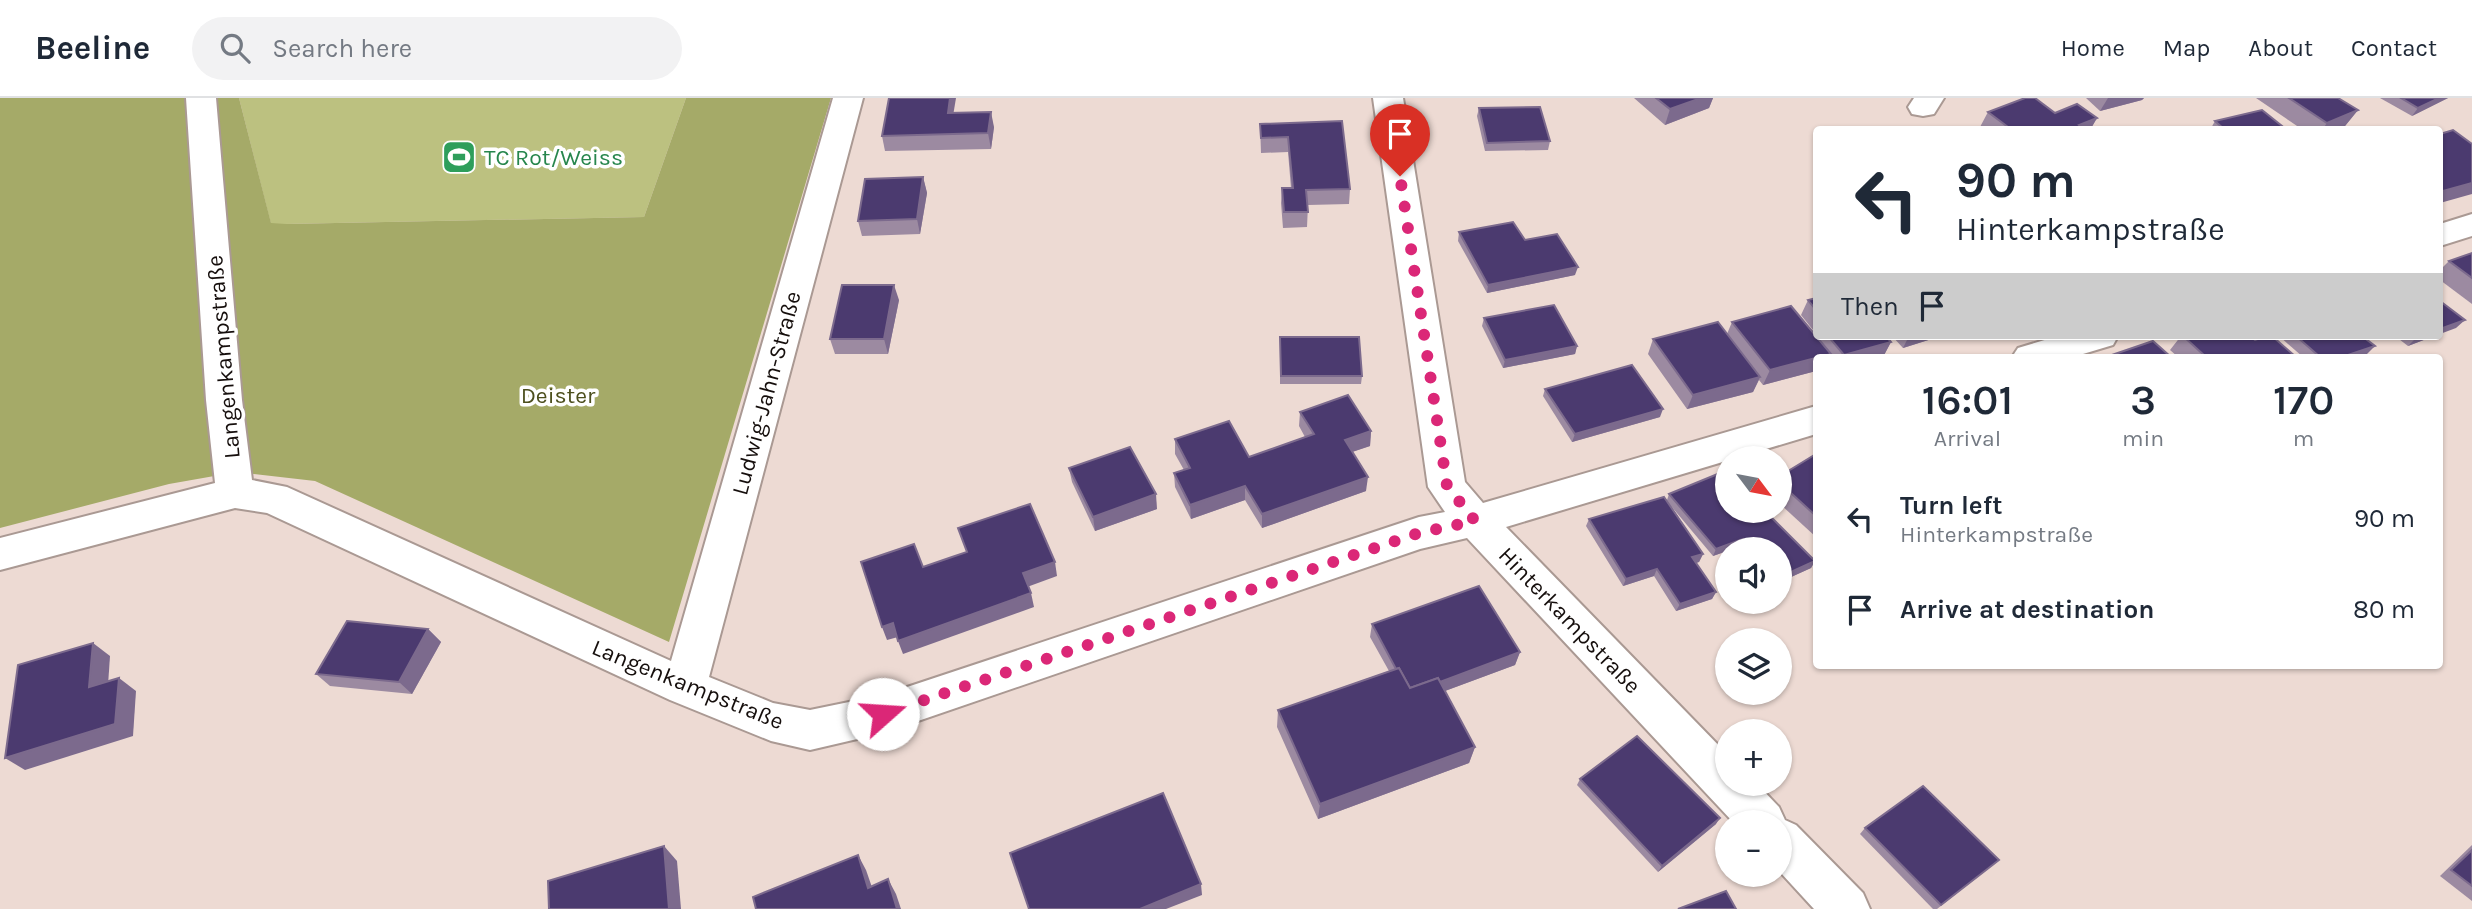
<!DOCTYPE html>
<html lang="en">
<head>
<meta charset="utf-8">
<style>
  :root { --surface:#fff; --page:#f2f2f3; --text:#1f2937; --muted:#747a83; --line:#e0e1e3 }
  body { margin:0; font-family:Karla,sans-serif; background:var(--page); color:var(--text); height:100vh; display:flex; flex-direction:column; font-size:26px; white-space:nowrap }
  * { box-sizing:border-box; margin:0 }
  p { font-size:23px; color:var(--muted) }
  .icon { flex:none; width:38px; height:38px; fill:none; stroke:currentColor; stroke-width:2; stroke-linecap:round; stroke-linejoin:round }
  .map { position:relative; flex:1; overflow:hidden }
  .details { position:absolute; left:1813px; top:256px; width:630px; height:315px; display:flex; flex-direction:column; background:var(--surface); border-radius:7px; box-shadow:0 2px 5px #0004 }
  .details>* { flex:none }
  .guide { position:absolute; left:1813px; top:28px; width:630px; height:214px; border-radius:7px; box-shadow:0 2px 5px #0004; background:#fff; color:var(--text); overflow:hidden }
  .needle { width:46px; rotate:122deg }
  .buttons { position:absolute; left:1715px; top:348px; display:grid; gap:14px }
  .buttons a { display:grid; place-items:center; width:77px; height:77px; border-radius:50%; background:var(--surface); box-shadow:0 2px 5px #0004; font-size:35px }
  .pin { position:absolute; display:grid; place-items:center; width:60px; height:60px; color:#fff; margin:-72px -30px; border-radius:50% 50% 50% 0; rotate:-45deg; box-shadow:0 0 7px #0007 }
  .pin .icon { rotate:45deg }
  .me { position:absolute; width:77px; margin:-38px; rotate:71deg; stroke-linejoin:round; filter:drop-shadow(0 0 5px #0008) }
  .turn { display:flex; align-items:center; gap:24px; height:147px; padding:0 28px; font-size:32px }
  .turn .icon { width:91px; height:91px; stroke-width:2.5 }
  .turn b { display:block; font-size:49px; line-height:60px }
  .then { display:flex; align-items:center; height:66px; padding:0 28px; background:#0003; gap:14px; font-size:26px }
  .eta { display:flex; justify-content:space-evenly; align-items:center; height:119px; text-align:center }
  .eta b { font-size:42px; font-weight:600; line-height:49px }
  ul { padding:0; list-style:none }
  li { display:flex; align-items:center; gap:21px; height:91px; padding:0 28px }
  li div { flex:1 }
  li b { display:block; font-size:26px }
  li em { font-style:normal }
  header { display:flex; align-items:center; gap:42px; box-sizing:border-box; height:98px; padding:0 35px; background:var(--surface); border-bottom:2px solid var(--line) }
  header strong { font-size:33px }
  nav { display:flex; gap:38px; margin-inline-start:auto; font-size:24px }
  .search { width:490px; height:63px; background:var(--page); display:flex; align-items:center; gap:18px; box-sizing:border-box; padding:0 24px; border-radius:38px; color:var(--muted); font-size:26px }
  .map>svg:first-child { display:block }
  .green { fill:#bcc180 }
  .forest { fill:#a5aa68 }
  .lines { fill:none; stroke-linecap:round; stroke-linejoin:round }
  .minor-casing { stroke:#aa9993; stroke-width:4 }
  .minor { fill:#fff; fill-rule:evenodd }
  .wall { fill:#9c8aa1 }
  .shaded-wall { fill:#7c6a8d }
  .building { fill:#4b3a6f; stroke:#7c6a8d; stroke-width:2 }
  .route { stroke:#db2777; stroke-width:12; stroke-dasharray:0 21.6 }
  .labels { text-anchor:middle; stroke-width:7; stroke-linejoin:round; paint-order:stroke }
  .leisure-label { font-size:23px; fill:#27864d; stroke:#fff; text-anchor:start }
  .street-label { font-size:23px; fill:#150e0c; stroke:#fff }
  .park-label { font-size:23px; fill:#4c4f1d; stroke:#fff }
</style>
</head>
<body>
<header>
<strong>Beeline</strong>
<div class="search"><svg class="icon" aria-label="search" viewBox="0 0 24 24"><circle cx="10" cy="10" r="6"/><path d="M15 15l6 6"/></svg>Search here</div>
<nav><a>Home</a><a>Map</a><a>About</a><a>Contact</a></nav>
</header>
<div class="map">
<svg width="2472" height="811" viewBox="0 0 2472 811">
  <rect width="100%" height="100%" fill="#eddad3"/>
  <polygon class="green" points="239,0 686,0 644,119 286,126 271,126"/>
  <polygon class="forest" points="0,0 239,0 271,125 286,126 644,119 686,0 831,0 669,544 315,383 237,374 169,386 0,430"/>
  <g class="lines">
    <g class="minor-casing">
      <g id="minor">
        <polygon points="186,0 216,0 242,302 252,382 287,389 671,563 833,0 863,0 709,579 773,605 810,612 883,597 1419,419 1445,414 1428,389 1373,0 1403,0 1465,384 1483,405 1816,308 1816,336 1506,429 1727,656 1727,686 1757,686 1779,709 1785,722 1796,727 1863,795 1870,811 1814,811 1780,774 1780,724 1733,724 1467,440 1420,451 883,635 810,652 771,643 670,602 267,415 235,410 0,472 0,440 215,385 206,302"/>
        <polygon points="1914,0 1944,0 1934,16 1923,18 1912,16 1908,9"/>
        <polygon points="2472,116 2472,138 2440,148 2440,126"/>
        <polygon points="2058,238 2118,238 2113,247 2073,259 2012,259 2018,250"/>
      </g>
    </g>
    <use href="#minor" class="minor"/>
  </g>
  <g class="wall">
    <polygon points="1634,0 1713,0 1709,10 1665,27"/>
    <polygon points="2086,0 2144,0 2142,2 2100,13"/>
    <polygon points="2256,0 2338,0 2358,12 2345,28 2336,32 2303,32"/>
    <polygon points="2380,0 2448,0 2412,18"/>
    <polygon points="1479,10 1550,43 1548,52 1485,53 1477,18"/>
    <polygon points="1988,14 2055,15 2097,20 2090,32 1983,32 1980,29"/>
    <polygon points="1342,23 1350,91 1349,106 1308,107 1307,129 1283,130 1281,105 1282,90 1291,90 1288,54 1261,55 1260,26"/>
    <polygon points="2215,23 2287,32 2210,32"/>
    <polygon points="994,29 991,51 885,53 882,38"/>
    <polygon points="923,79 927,95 920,136 862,138 858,123"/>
    <polygon points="1459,134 1525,142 1575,177 1487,195 1458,143"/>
    <polygon points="2472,155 2472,206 2440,182 2440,172 2449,163"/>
    <polygon points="899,202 888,256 835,256 830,241"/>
    <polygon points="1808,202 1816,212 1816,238 1886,238 1891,244 1883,259 1816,259 1816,273 1763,287 1759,282 1753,294 1687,311 1648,256 1653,241 1727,236 1732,224 1812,233 1813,232 1801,217"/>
    <polygon points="1484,220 1577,248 1575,256 1503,270 1482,228"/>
    <polygon points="1892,238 1941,238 1903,250"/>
    <polygon points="2181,238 2250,238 2255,242 2296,259 2178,259 2170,252"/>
    <polygon points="2279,238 2362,238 2367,256 2359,259 2303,259"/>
    <polygon points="2395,238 2434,238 2408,248"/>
    <polygon points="1280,239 1362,278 1361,286 1280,286"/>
    <polygon points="1545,291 1660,319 1572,344 1543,298"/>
    <polygon points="1300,314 1371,333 1370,348 1352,354 1366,393 1262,430 1245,402 1191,421 1175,389 1174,375 1184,372 1175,356 1175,341 1249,359 1305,339 1299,328"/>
    <polygon points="1816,356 1816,439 1780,406 1780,378"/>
    <polygon points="1069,370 1157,411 1095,433 1072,384"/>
    <polygon points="1725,373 1727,375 1727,413 1765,413 1815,463 1811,470 1780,484 1780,452 1741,452 1739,448 1727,452 1727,453 1713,458 1671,408 1703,456 1699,464 1696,465 1716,494 1712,501 1676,513 1654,478 1623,488 1586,428 1589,421 1664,399 1667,402 1669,396"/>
    <polygon points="1372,526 1520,554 1515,567 1445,593 1475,649 1469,665 1318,721 1277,629 1278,612 1389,573 1370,539"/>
    <polygon points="428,531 441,544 412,596 330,588 316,576"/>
    <polygon points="1580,681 1716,726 1658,774 1577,687"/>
    <polygon points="1865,730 1999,762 1937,811 1933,811 1860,736"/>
    <polygon points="2472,747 2472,803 2440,778"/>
  </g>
  <g class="shaded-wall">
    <polygon points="950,0 956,0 951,30 948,15"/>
    <polygon points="1701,0 1713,0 1709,10 1665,27 1670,11"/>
    <polygon points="2108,0 2144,0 2142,2 2100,13"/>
    <polygon points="2439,0 2448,0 2412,18 2418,10"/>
    <polygon points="2358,12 2345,28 2336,32 2322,32 2327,25"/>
    <polygon points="991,14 994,29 991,51 988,35"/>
    <polygon points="2097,20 2090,32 2076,32 2079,27"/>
    <polygon points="923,79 927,95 920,136 917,121"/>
    <polygon points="2472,85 2472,96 2440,105 2440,97 2443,93"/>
    <polygon points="1578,169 1575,177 1487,195 1488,187"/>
    <polygon points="894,187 899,202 888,256 884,241"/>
    <polygon points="2465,222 2456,230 2440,236 2440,231"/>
    <polygon points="1909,238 1941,238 1903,250"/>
    <polygon points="2421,238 2434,238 2408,248 2416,240"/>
    <polygon points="1891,244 1883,259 1843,259 1844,257"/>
    <polygon points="1577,248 1575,256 1503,270 1505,262"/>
    <polygon points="2375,248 2367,256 2359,259 2342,259"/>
    <polygon points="1816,260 1816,273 1763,287 1770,272"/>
    <polygon points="1760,279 1753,294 1687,311 1693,297"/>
    <polygon points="1663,311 1660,319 1572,344 1575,336"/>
    <polygon points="1371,333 1370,348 1343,357 1345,342"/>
    <polygon points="1368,379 1366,393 1262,430 1262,416"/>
    <polygon points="1245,388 1245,402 1191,421 1190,407"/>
    <polygon points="1156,396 1157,411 1095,433 1093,419"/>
    <polygon points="1743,441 1739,448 1727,452 1727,453 1713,458 1716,451"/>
    <polygon points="1703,456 1699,464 1689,467 1692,459"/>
    <polygon points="1815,463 1811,470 1780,484 1780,479"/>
    <polygon points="1055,464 1057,478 1027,489 1023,475"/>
    <polygon points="1657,471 1654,478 1623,488 1626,481"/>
    <polygon points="1716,494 1712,501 1676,513 1680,506"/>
    <polygon points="1031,495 1034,509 903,556 898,543"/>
    <polygon points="893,525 898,539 887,542 882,529"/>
    <polygon points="428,531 441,544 412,596 399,584"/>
    <polygon points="93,545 110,558 107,602 89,589"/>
    <polygon points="1520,554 1515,567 1407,607 1409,595"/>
    <polygon points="119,580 136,593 133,638 25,672 5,660"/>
    <polygon points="1475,649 1469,665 1318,721 1320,706"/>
    <polygon points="1720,720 1716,726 1658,774 1662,768"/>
    <polygon points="664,748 677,763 681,811 669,811"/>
    <polygon points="858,757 866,772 877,804 868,790"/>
    <polygon points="888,781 896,796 901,811 897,811"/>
    <polygon points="1201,786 1202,797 1166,811 1140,811"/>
  </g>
  <g class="building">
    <polygon points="889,0 950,0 948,15 991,14 988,35 882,38"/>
    <polygon points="1656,0 1701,0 1670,11"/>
    <polygon points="2025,0 2035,0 2055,15 2077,6 2097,20 2079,27 2085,32 2012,32 1988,14"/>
    <polygon points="2289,0 2338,0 2358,12 2327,25"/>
    <polygon points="2401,0 2439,0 2418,10"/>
    <polygon points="1540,9 1550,43 1487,45 1479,10"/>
    <polygon points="2262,12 2287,32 2225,32 2215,23"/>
    <polygon points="1342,23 1350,91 1306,92 1308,114 1284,114 1282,90 1293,90 1288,39 1261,40 1260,26"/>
    <polygon points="2453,32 2472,46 2472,85 2443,93 2440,91 2440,36"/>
    <polygon points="923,79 917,121 858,123 865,81"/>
    <polygon points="1513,124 1525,142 1557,136 1578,169 1488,187 1459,134"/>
    <polygon points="2472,155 2472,180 2449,163"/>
    <polygon points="842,187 894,187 884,241 830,241"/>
    <polygon points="1816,200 1816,212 1808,202"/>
    <polygon points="2440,203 2465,222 2440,231"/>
    <polygon points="1554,207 1577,248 1505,262 1484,220"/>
    <polygon points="1791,208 1831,256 1770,272 1732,224"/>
    <polygon points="1718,224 1760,279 1693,297 1653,241"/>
    <polygon points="1828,238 1886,238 1891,244 1844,257"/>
    <polygon points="2183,238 2250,238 2255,242 2267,238 2272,238 2296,259 2267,259 2265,257 2258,259 2206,259"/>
    <polygon points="2296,238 2362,238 2375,248 2342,259 2320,259"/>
    <polygon points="1280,239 1359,239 1362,278 1281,278"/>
    <polygon points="2153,243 2171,259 2106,259"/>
    <polygon points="1632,267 1663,311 1575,336 1545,291"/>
    <polygon points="1348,297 1371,333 1345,342 1368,379 1262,416 1245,388 1190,407 1174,375 1190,370 1175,341 1229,323 1249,359 1314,336 1300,314"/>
    <polygon points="1130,349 1156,396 1093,419 1069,370"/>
    <polygon points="1816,356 1816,418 1780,385 1780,378"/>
    <polygon points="1725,373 1727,375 1727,413 1765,413 1815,463 1780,479 1780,452 1752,452 1743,441 1716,451 1669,396"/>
    <polygon points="1664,399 1703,456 1692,459 1716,494 1680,506 1657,471 1626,481 1589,421"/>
    <polygon points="1030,406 1055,464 1023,475 1031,495 898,543 893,525 882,529 861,464 914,446 923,469 952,459 967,454 958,430"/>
    <polygon points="1479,488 1520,554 1440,584 1438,580 1410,590 1399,570 1396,571 1372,526"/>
    <polygon points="347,523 428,531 399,584 316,576"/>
    <polygon points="93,545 89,589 119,580 115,626 5,660 18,567"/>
    <polygon points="1399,570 1410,590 1438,580 1475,649 1320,706 1278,612"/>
    <polygon points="1637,638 1720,720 1662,768 1580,681"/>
    <polygon points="1923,688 1999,762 1941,807 1865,730"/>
    <polygon points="1163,695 1201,786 1140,811 1029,811 1010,755"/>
    <polygon points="664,748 669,811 549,811 548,783"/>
    <polygon points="2472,752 2472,788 2451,772"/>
    <polygon points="858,757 868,790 888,781 897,811 756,811 753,799"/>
    <polygon points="1726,793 1736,811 1678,811"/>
  </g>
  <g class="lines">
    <polyline class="route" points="883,616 1419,435 1475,423 1447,388 1400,78"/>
  </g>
  <defs>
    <g id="stadium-square" transform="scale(1.75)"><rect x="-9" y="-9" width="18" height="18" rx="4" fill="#2e9e5b" stroke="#fff"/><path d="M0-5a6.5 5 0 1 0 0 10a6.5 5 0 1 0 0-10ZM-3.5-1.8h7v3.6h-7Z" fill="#fff"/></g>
  </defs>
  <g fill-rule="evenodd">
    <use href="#stadium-square" x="459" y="59"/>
  </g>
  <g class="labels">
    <g class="leisure-label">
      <text x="484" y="67">TC Rot/Weiss</text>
    </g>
    <g class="street-label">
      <text transform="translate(223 259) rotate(-95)" y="8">Langenkampstraße</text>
      <text transform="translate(766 295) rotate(-75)" y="8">Ludwig-Jahn-Straße</text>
      <text transform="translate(1570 522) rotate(46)" y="8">Hinterkampstraße</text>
      <text transform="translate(688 586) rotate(22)" y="8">Langenkampstraße</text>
    </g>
    <g class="park-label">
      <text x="558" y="305">Deister</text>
    </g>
  </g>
</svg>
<div class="buttons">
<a><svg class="needle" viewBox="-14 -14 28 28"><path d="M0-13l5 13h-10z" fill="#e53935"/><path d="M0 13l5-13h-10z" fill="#747a83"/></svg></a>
<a><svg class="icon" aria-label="sound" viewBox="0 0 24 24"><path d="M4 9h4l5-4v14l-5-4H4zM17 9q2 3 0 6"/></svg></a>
<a><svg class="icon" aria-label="layers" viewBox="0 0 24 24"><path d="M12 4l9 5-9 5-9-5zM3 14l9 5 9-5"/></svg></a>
<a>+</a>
<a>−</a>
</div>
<div class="pin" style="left:1400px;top:78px;background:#d93025"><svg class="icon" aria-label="arrive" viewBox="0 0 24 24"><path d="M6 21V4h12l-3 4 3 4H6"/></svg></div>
<svg class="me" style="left:883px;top:616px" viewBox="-20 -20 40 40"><circle r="19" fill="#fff"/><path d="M0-13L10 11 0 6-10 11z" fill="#db2777"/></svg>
<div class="guide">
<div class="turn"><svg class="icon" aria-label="left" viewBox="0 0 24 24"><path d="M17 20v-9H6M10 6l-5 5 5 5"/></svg><div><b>90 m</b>Hinterkampstraße</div></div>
<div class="then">Then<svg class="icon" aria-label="arrive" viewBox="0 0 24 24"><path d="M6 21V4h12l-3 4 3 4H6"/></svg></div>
</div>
<section class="details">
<div class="eta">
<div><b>16:01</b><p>Arrival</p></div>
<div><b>3</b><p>min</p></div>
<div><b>170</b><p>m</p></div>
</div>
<ul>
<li><svg class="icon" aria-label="left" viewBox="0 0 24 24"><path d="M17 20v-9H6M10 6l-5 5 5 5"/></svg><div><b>Turn left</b><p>Hinterkampstraße</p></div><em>90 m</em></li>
<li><svg class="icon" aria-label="arrive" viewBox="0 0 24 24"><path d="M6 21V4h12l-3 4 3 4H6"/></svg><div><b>Arrive at destination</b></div><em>80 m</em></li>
</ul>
</section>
</div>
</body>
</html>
